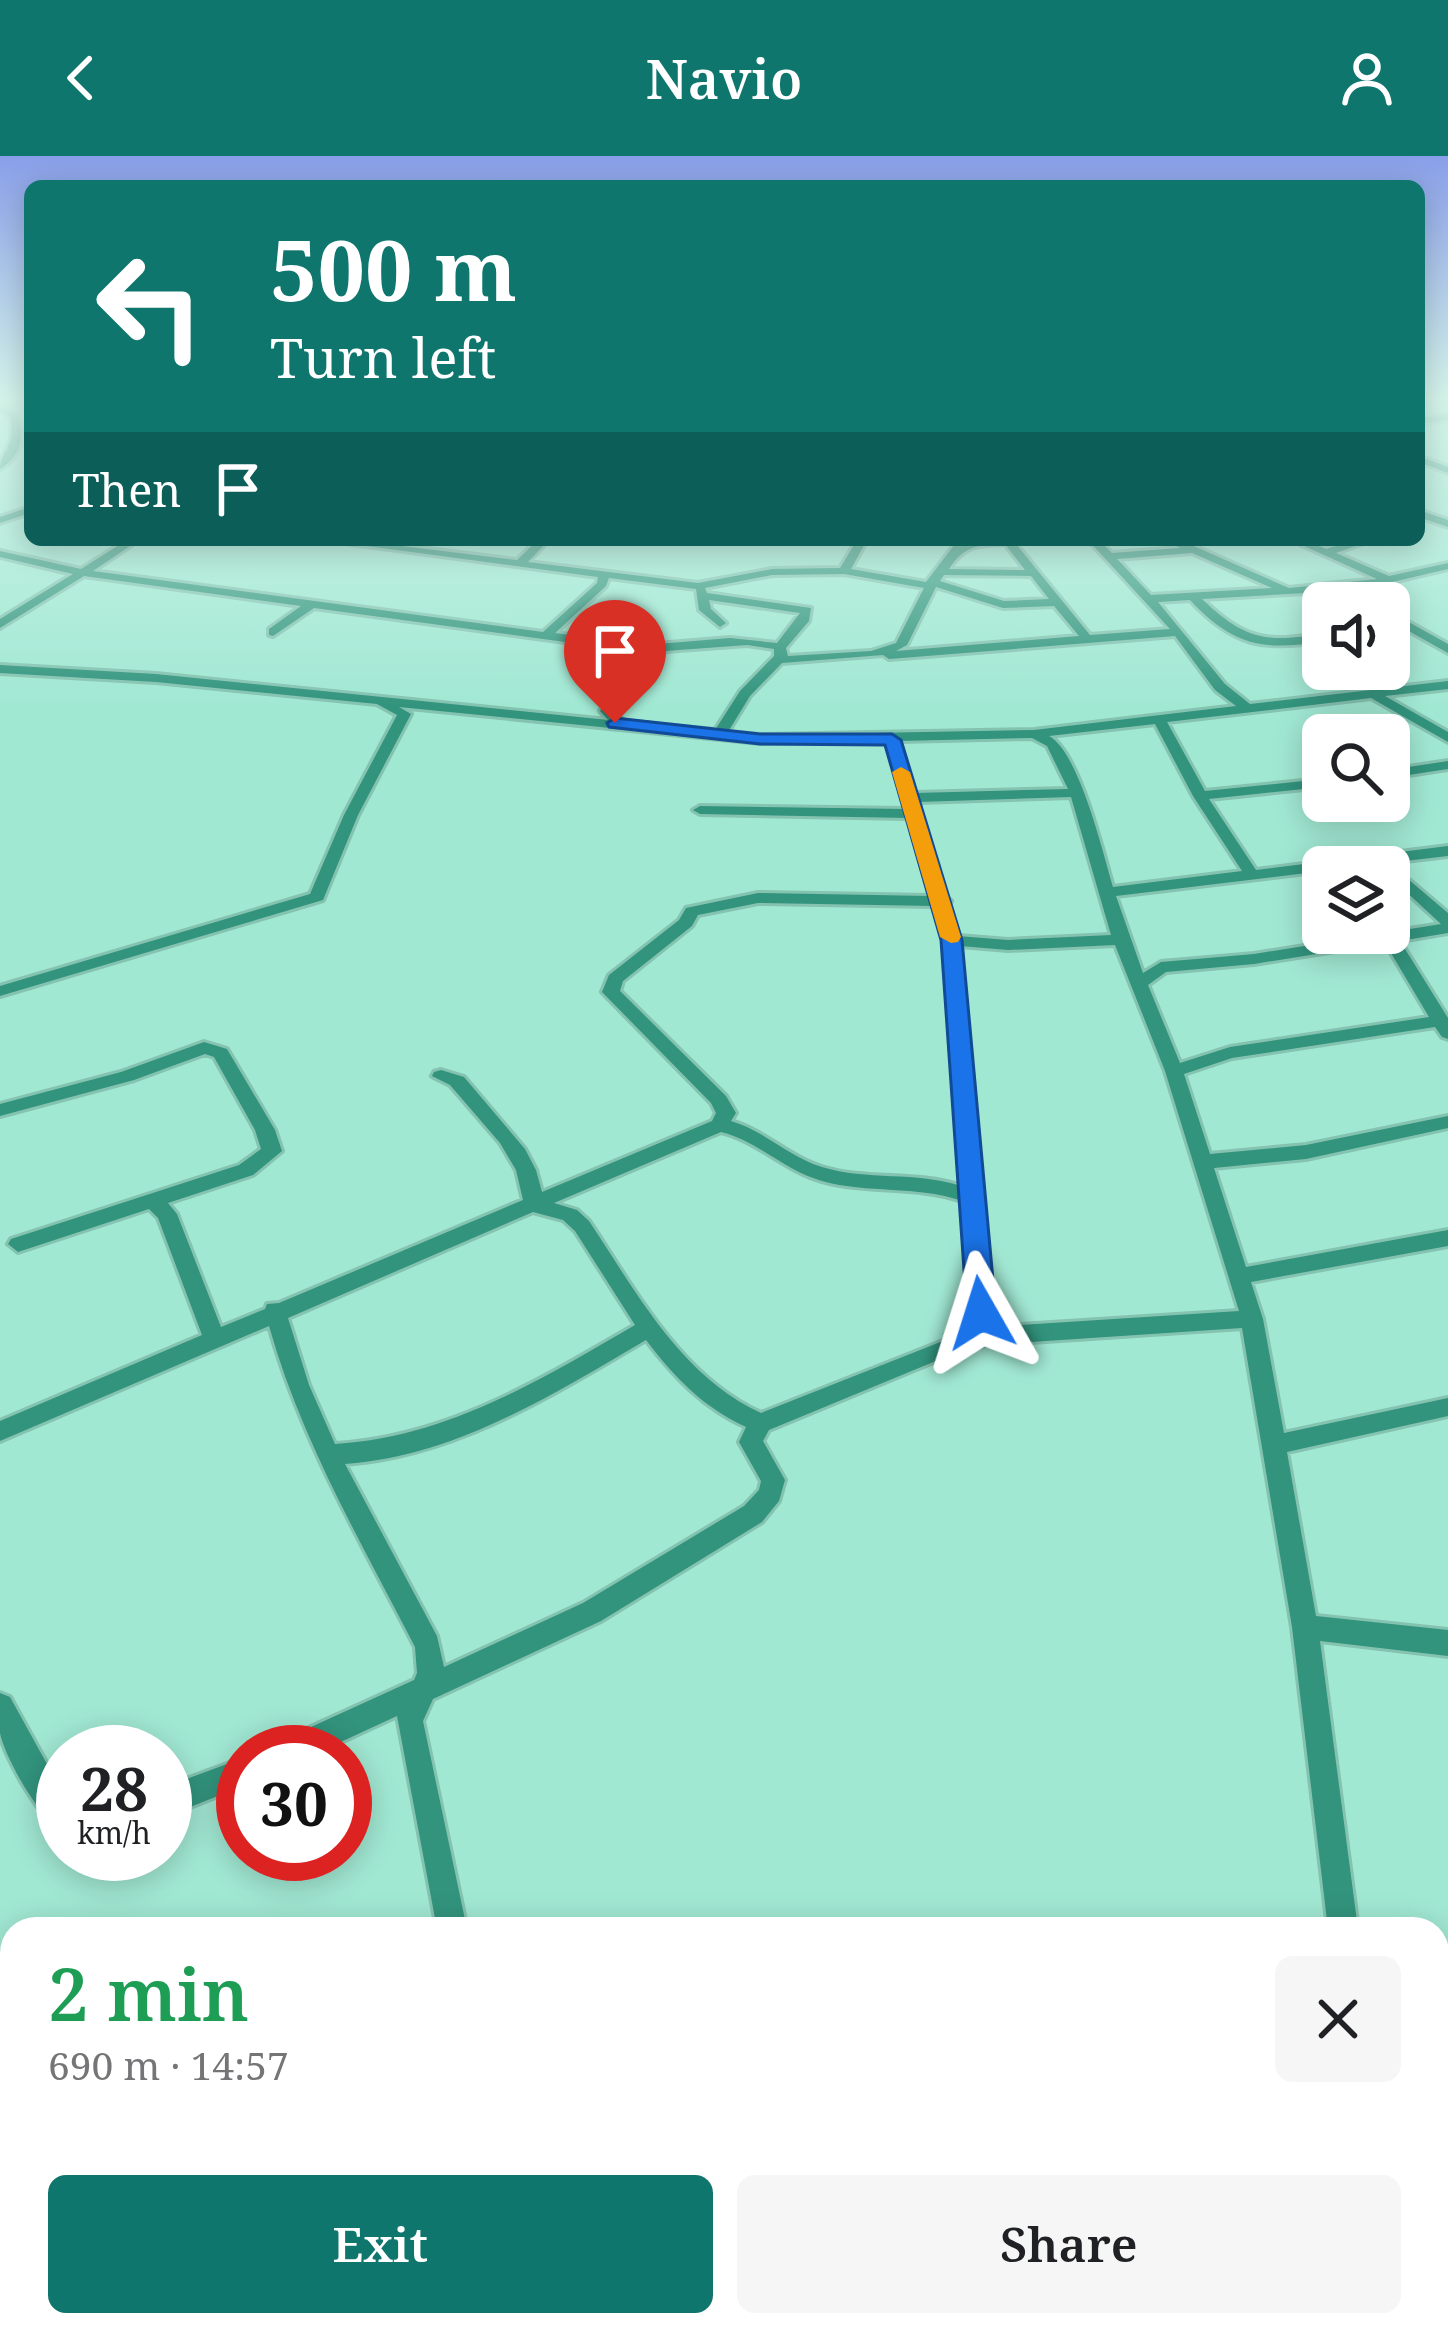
<!DOCTYPE html>
<html lang="en">
<head>
<meta charset="utf-8">
<style>
  :root { --surface:#fff; --page:#f6f6f6; --text:#202124; --muted:#757577; --accent:#0f766e }
  body { margin:0; font-family:"Noto Serif",serif; background:var(--page); color:var(--text); height:100vh; display:flex; flex-direction:column; font-size:45px; white-space:nowrap }
  * { box-sizing:border-box; margin:0 }
  p { font-size:39px; color:var(--muted) }
  .icon { flex:none; width:66px; height:66px; fill:none; stroke:currentColor; stroke-width:2; stroke-linecap:round; stroke-linejoin:round }
  .map { position:relative; flex:1; overflow:hidden }
  .sheet { position:absolute; left:0px; top:1761px; width:1449px; height:420px; display:flex; flex-direction:column; background:var(--surface); border-radius:36px 36px 0 0; box-shadow:0 6px 30px #0003 }
  .sheet>* { flex:none }
  .guide { position:absolute; left:24px; top:24px; width:1401px; height:366px; border-radius:18px; box-shadow:0 6px 30px #0003; background:#0f766e; color:#fff; overflow:hidden }
  .controls { position:absolute; left:1302px; top:426px; display:grid; gap:24px }
  .controls a { display:grid; place-items:center; width:108px; height:108px; border-radius:18px; background:var(--surface); box-shadow:0 6px 30px #0003; font-size:60px }
  .speed { position:absolute; left:36px; top:1569px; display:flex; gap:24px; font-size:60px; font-weight:700; text-align:center }
  .speed>* { display:grid; place-content:center; width:156px; height:156px; border-radius:50%; background:var(--surface); box-shadow:0 6px 30px #0003; line-height:1 }
  .speed small { font-size:30px; font-weight:400 }
  .speed .limit { border:18px solid #d22; background:#fff; color:#111 }
  .pin { position:absolute; display:grid; place-items:center; width:102px; height:102px; color:#fff; margin:-123px -51px; border-radius:50% 50% 50% 0; rotate:-45deg; box-shadow:0 0 12px #0007 }
  .pin .icon { rotate:45deg }
  .me { position:absolute; width:132px; margin:-66px; rotate:354deg; stroke-linejoin:round; filter:drop-shadow(0 0 9px #0008) }
  .turn { display:flex; align-items:center; gap:42px; height:252px; padding:0 48px; font-size:54px }
  .turn .icon { width:156px; height:156px; stroke-width:2.5 }
  .turn b { display:block; font-size:84px; line-height:102px }
  .then { display:flex; align-items:center; height:114px; padding:0 48px; background:#0003; gap:24px; font-size:45px }
  .round { display:grid; place-items:center; flex:none; width:126px; height:126px; border-radius:18px; background:var(--page) }
  .headline { display:flex; align-items:center; justify-content:space-between; height:204px; padding:0 48px }
  h1 { font-size:72px; font-weight:600; line-height:90px; color:#1e9e55 }
  .primary-button { display:flex; gap:24px; margin-top:auto; padding:24px 48px }
  .primary-button a { flex:1; height:138px; border-radius:18px; background:var(--accent); color:#fff; font-size:48px; font-weight:600; line-height:138px; text-align:center }
  .primary-button a+a { background:var(--page); color:var(--text) }
  header { display:flex; justify-content:space-between; align-items:center; height:156px; padding:0 48px; background:var(--accent); color:#fff; font-size:54px; font-weight:600 }
  .map>svg:first-child { display:block }
  .lines { fill:none; stroke-linecap:round; stroke-linejoin:round }
  .minor-casing { stroke:#85c3b1; stroke-width:6 }
  .minor { fill:#32947d; fill-rule:evenodd }
  .route { fill:#1a73e8; stroke:#114b97; stroke-width:3 }
  .slow { fill:#f59e0b }
</style>
</head>
<body>
<header><svg class="icon" aria-label="back" viewBox="0 0 24 24"><path d="M15 5l-7 7 7 7"/></svg>Navio<svg class="icon" aria-label="person" viewBox="0 0 24 24"><circle cx="12" cy="8" r="4"/><path d="M4 21q1-7 8-7t8 7"/></svg></header>
<div class="map">
<svg width="1448" height="2181" viewBox="0 0 1448 2181">
  <rect width="100%" height="100%" fill="#a1e8d3"/>
  <g class="lines">
    <g class="minor-casing">
      <g id="minor">
        <polygon points="1440,244 1448,244 1448,249"/>
        <path d="M0 250 17 258C25 279 21 301 0 313 1 293 17 291 10 261L0 256Z"/>
        <polygon points="1448,258 1448,264 1419,268 1419,262"/>
        <polygon points="1419,300 1448,311 1448,317 1419,306"/>
        <polygon points="30,351 30,357 0,367 0,361"/>
        <polygon points="1419,354 1448,364 1448,371 1419,361"/>
        <path d="M127 384H139L93 415 543 476 597 427 598 421 322 384H353L517 404 538 384H549L528 406 698 427 772 413 840 412 857 384H867L851 413 926 426 958 384H968L966 387 977 384H1043L1016 388 1090 479 1170 473 1088 384H1099L1112 397 1180 392 1166 384H1180L1289 432 1377 423 1291 384H1305L1326 393 1356 384H1372L1336 397 1389 420 1448 407V413L1358 434 1202 443C1244 483 1266 488 1323 477V485C1263 496 1232 489 1190 444L1158 446 1225 528 1250 548 1448 525V533L1385 540 1448 576V586L1371 542 1167 566 1205 635 1323 623V631L1209 643 1256 714 1448 690V700L1354 711H1323V715L1116 740 1143 817 1161 806 1254 798 1441 768 1389 720V711H1382L1389 707 1448 757V777L1400 785 1448 862V883L1442 881 1435 871 1232 902 1184 918 1210 998 1306 989 1448 960V972L1306 1003 1214 1012 1246 1111 1448 1074V1090L1251 1126 1263 1163 1284 1277 1448 1242V1260L1287 1296 1316 1460 1448 1474V1500L1320 1485 1358 1773H1328L1292 1471 1242 1172 972 1190 769 1274 763 1285 785 1324 779 1345 762 1366 601 1465 433 1543 423 1565 467 1773H437L397 1560 319 1596H274L278 1586 414 1524 417 1517 415 1491C361 1386 301 1284 269 1170L0 1285V1265L202 1179 158 1062 149 1053 18 1096 8 1088 11 1083 239 1009 261 993 255 974 214 901 205 898 134 924 0 960V948L121 916 204 886 227 893 275 974 282 995 253 1019 168 1047 177 1058 221 1171 265 1153 267 1148 279 1147 523 1044 516 1014 500 987 450 929 432 920 434 916 441 914 464 921 525 993 536 1014 542 1036 712 965 716 957 711 947 602 836 609 819 679 764 686 752 758 737 930 740 908 662 700 658 693 654 700 650 905 653 886 585 760 587 399 551 411 558 358 659 323 744 0 840V830L310 738 344 659 397 559 377 548 156 526 0 517V509L156 518 608 564 600 555 602 552 620 529 642 514 639 496 314 452 273 480 269 479V473L301 450 84 420 0 472V463L73 418 0 401V395L81 413ZM1005 388 1025 414 949 413C965 389 978 389 1005 388ZM1192 397 1272 432 1151 439 1117 403ZM844 418 924 432 896 487 871 495 788 500 786 492 809 465 811 452 707 437 705 432 772 419ZM944 419 1031 420 1049 443 1004 445 940 425ZM609 422 696 433 699 454 720 471 726 467 711 453 709 444 800 457 777 487 730 482 645 489 555 477 606 430ZM936 431 1003 452 1054 450 1079 480 896 495 907 489ZM1175 480 1215 534 1236 550 1034 574 760 579 728 576 750 540 782 507 883 499 889 503ZM747 489 774 493V500L740 535 715 574 624 565 614 555 630 535 655 515 652 496ZM1155 568 1193 640 1242 715 1113 731C1103 697 1079 596 1049 580ZM1032 582 1047 590 1068 633 915 637 899 585ZM1071 641 1111 779 1008 784 958 780 949 748 951 745 946 741 918 646ZM758 747 933 750 943 784 961 1030C916 1015 867 1025 822 1011 789 1001 765 975 731 965L736 957 726 940 620 835 623 825 692 770 698 759ZM1385 787 1429 861 1230 891 1180 907 1148 829 1166 816 1254 808ZM1115 789 1165 915 1239 1155 990 1171 993 1165 960 790 1008 794ZM721 976C758 985 785 1015 822 1025 868 1038 916 1029 962 1045L971 1163 953 1181 761 1257C680 1220 636 1135 589 1065L577 1054 554 1047ZM533 1056 563 1064 575 1075 635 1169C540 1224 448 1281 335 1288L309 1229 288 1162ZM646 1184C674 1221 704 1252 746 1271L739 1286 761 1325 759 1334 744 1350 583 1447 444 1511 437 1480 345 1308C456 1300 552 1239 646 1184Z"/>
        <polygon points="1389,455 1448,488 1448,497 1389,464"/>
        <polygon points="1448,605 1448,613 1389,622 1389,614"/>
        <path d="M0 1537 10 1541 63 1637V1675C41 1666 4 1600 0 1577 0 1564 0 1549 0 1537Z"/>
        <polygon points="243,1602 243,1630 165,1661 165,1631"/>
        <polygon points="1448,2041 1448,2077 1437,2079 1437,2043"/>
        <polygon points="461,2169 497,2169 499,2181 463,2181"/>
        <polygon points="1183,2169 1257,2169 1252,2181 1179,2181"/>
        <polygon points="1350,2169 1424,2169 1427,2181 1355,2181"/>
      </g>
    </g>
    <use href="#minor" class="minor"/>
  </g>
  <linearGradient id="sky" x2="0" y2="1"><stop stop-color="#899fe9"/><stop offset="0.44" stop-color="#d5f5eb"/><stop offset="1" stop-color="#d5f5eb" stop-opacity="0"/></linearGradient>
  <rect width="1448" height="550" fill="url(#sky)"/>
  <polygon class="route" points="615,562 760,578 892,578 901,584 962,784 996,1157 991,1165 981,1168 967,1157 941,784 885,589 760,588 609,571 607,567"/>
  <polygon class="slow" points="901,611 910,616 961,781 958,786 951,787 940,781 892,616"/>
</svg>
<div class="controls">
<a><svg class="icon" aria-label="sound" viewBox="0 0 24 24"><path d="M4 9h4l5-4v14l-5-4H4zM17 9q2 3 0 6"/></svg></a>
<a><svg class="icon" aria-label="search" viewBox="0 0 24 24"><circle cx="10" cy="10" r="6"/><path d="M15 15l6 6"/></svg></a>
<a><svg class="icon" aria-label="layers" viewBox="0 0 24 24"><path d="M12 4l9 5-9 5-9-5zM3 14l9 5 9-5"/></svg></a>
</div>
<div class="speed"><div>28<small>km/h</small></div><div class="limit">30</div></div>
<div class="pin" style="left:615px;top:567px;background:#d93025"><svg class="icon" aria-label="arrive" viewBox="0 0 24 24"><path d="M6 21V4h12l-3 4 3 4H6"/></svg></div>
<svg class="me" style="left:981px;top:1157px" viewBox="-20 -20 40 40"><path d="M0-17L14 15 0 8-14 15z" fill="#1a73e8" stroke="#fff" stroke-width="4"/></svg>
<div class="guide">
<div class="turn"><svg class="icon" aria-label="left" viewBox="0 0 24 24"><path d="M17 20v-9H6M10 6l-5 5 5 5"/></svg><div><b>500 m</b>Turn left</div></div>
<div class="then">Then<svg class="icon" aria-label="arrive" viewBox="0 0 24 24"><path d="M6 21V4h12l-3 4 3 4H6"/></svg></div>
</div>
<section class="sheet">
<div class="headline"><div><h1>2 min</h1><p>690 m · 14:57</p></div><a class="round"><svg class="icon" aria-label="close" viewBox="0 0 24 24"><path d="M6 6l12 12M18 6L6 18"/></svg></a></div>
<div class="primary-button"><a>Exit</a><a>Share</a></div>
</section>
</div>
</body>
</html>
